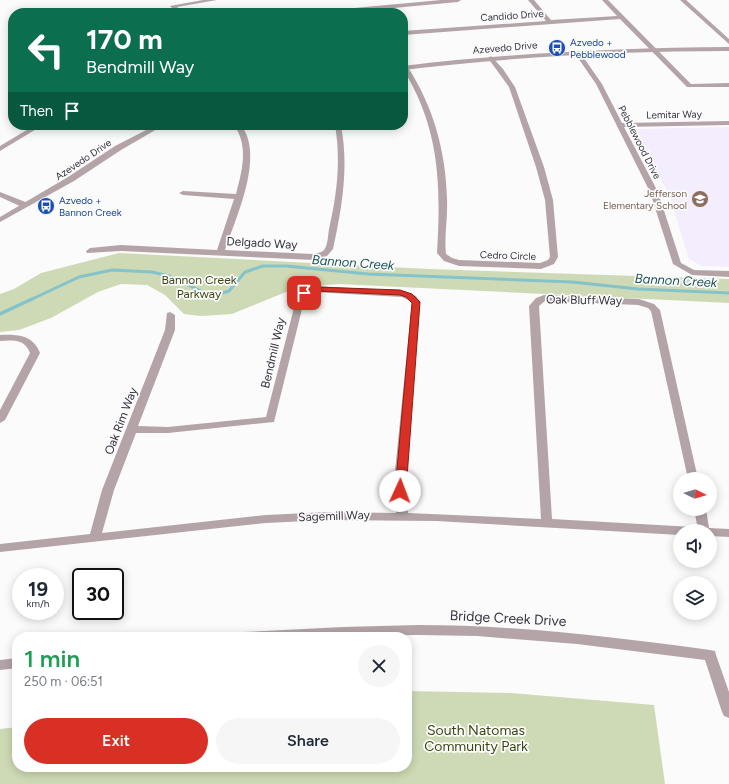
<!DOCTYPE html>
<html lang="en">
<head>
<meta charset="utf-8">
<style>
  :root { --surface:#fff; --page:#f6f6f7; --text:#1f2937; --muted:#747a83; --accent:#d93025 }
  body { margin:0; font-family:Figtree,sans-serif; background:var(--page); color:var(--text); height:100vh; display:flex; flex-direction:column; font-size:15px; white-space:nowrap }
  * { box-sizing:border-box; margin:0 }
  p { font-size:13px; color:var(--muted) }
  .icon { flex:none; width:22px; height:22px; fill:none; stroke:currentColor; stroke-width:2; stroke-linecap:round; stroke-linejoin:round }
  .map { position:relative; flex:1; overflow:hidden }
  .side { position:absolute; left:12px; top:632px; width:400px; height:140px; display:flex; flex-direction:column; background:var(--surface); border-radius:16px; box-shadow:0 2px 10px #0003 }
  .side>* { flex:none }
  .hud { position:absolute; left:8px; top:8px; width:400px; height:122px; border-radius:16px; box-shadow:0 2px 10px #0003; background:#0b6e4f; color:#fff; overflow:hidden }
  .needle { width:26px; rotate:95deg }
  .tools { position:absolute; left:673px; top:472px; display:grid; gap:8px }
  .tools a { display:grid; place-items:center; width:44px; height:44px; border-radius:50%; background:var(--surface); box-shadow:0 2px 10px #0003; font-size:20px }
  .speed { position:absolute; left:12px; top:568px; display:flex; gap:8px; font-size:20px; font-weight:700; text-align:center }
  .speed>* { display:grid; place-content:center; width:52px; height:52px; border-radius:50%; background:var(--surface); box-shadow:0 2px 10px #0003; line-height:1 }
  .speed small { font-size:10px; font-weight:400 }
  .speed .limit { border:2px solid #111; border-radius:6px; background:#fff; color:#111 }
  .pin { position:absolute; display:grid; place-items:center; width:34px; height:34px; color:#fff; margin:-17px; border-radius:8px; box-shadow:0 2px 6px #0006 }
  .me { position:absolute; width:44px; margin:-22px; rotate:2deg; stroke-linejoin:round; filter:drop-shadow(0 0 3px #0008) }
  .turn { display:flex; align-items:center; gap:14px; height:84px; padding:0 12px; font-size:18px }
  .turn .icon { width:52px; height:52px; stroke-width:2.5 }
  .turn b { display:block; font-size:28px; line-height:34px }
  .then { display:flex; align-items:center; height:38px; padding:0 12px; background:#0003; gap:8px; font-size:15px }
  .round { display:grid; place-items:center; flex:none; width:42px; height:42px; border-radius:21px; background:var(--page) }
  .head { display:flex; align-items:center; justify-content:space-between; height:68px; padding:0 12px }
  h1 { font-size:24px; font-weight:600; line-height:30px; color:#1e9e55 }
  .primary-button { display:flex; gap:8px; margin-top:auto; padding:8px 12px }
  .primary-button a { flex:1; height:46px; border-radius:24px; background:var(--accent); color:#fff; font-size:16px; font-weight:600; line-height:46px; text-align:center }
  .primary-button a+a { background:var(--page); color:var(--text) }
  .map>svg:first-child { display:block }
  .built { fill:#f3edfd }
  .green { fill:#cedab5 }
  .lines { fill:none; stroke-linecap:round; stroke-linejoin:round }
  .stream-far1 { stroke:#84c3c9; stroke-width:3 }
  .stream { stroke:#84c3c9; stroke-width:3.5 }
  .minor { fill:#b4a4a7; fill-rule:evenodd }
  .tertiary { fill:#b4a4a7; fill-rule:evenodd }
  .route { fill:#d93025; stroke:#8d1f18 }
  .labels { text-anchor:middle; stroke-width:3.5; stroke-linejoin:round; paint-order:stroke }
  .far-street-label { font-size:10px; fill:#37333f; stroke:#fbfbfb }
  .far-transit-label { font-size:10px; fill:#164399; stroke:#fbfbfb; text-anchor:start }
  .far-education-label { font-size:10px; fill:#785e54; stroke:#fbfbfb; text-anchor:end }
  .street-label { font-size:12px; fill:#37333f; stroke:#fbfbfb }
  .park-label { font-size:12px; fill:#3a4612; stroke:#fbfbfb }
  .water-label { font-size:13px; font-style:italic; fill:#1a5256; stroke:#fbfbfb }
  .near-street-label { font-size:14px; fill:#37333f; stroke:#fbfbfb }
  .near-park-label { font-size:14px; fill:#3a4612; stroke:#fbfbfb }
</style>
</head>
<body>
<div class="map">
<svg width="729" height="784" viewBox="0 0 729 784">
  <rect width="100%" height="100%" fill="#fbfbfb"/>
  <polygon class="built" points="729,127 729,267 702,266 689,259 669,194 634,131 638,129"/>
  <g class="green">
    <polygon points="119,253 429,269 729,279 729,303 338,284 296,288 232,314 201,316 184,314 165,295 147,285 121,284 98,292 51,318 19,330 0,332 0,294 14,289 41,273"/>
    <polygon points="407,691 511,693 654,705 665,784 0,784 0,729 17,727 17,767 407,767"/>
  </g>
  <g class="lines">
    <polyline class="stream-far1" points="30,300 79,277 112,270 152,272 169,276 205,293 219,294 229,291 245,272 263,266 286,266 368,274 572,282 638,289 729,293"/>
    <polyline class="stream" points="0,314 32,299"/>
    <g class="minor">
      <polygon points="203,0 217,0 177,7 183,13 177,13 170,6"/>
      <polygon points="441,0 461,0 458,2 340,13 319,13 322,11"/>
      <polygon points="528,0 534,0 551,20 617,16 602,0 608,0 691,84 729,83 729,87 687,87 620,19 403,35 403,31 546,21"/>
      <polygon points="680,0 686,0 729,39 729,44"/>
      <polygon points="575,51 579,51 602,84 622,123 729,121 729,125 624,127 658,192 681,263 694,270 729,271 729,277 692,275 673,264 650,192 596,84 574,52"/>
      <path d="M491 56 503 69 515 87 544 167 553 200 558 257 554 264 541 269 459 266 444 261 437 253C441 185 440 129 403 69V66H407C433 105 446 152 447 199 448 217 444 236 446 254L452 258 459 260 540 263 548 260 550 257 545 200 536 167 509 87 488 58Z"/>
      <polygon points="35,125 43,125 0,151 0,146"/>
      <path d="M234 125H241C265 156 236 217 225 250L313 254C317 253 321 253 324 250 328 245 328 235 329 229 337 194 341 161 335 125H341C349 168 342 207 333 249L327 256 313 260 121 251 87 253 86 251 90 248 121 245 217 250 234 199 183 195 179 193 183 191 236 194C242 170 249 147 234 125Z"/>
      <polygon points="0,192 28,203 29,205 25,207 22,207 0,197"/>
      <path d="M316 286 404 291 416 296 420 302 406 481 408 513 541 519 529 306 536 298 544 295 639 299 654 304 660 310 698 479H688L651 311 648 308 638 305 545 301 539 306 552 519 693 527 698 530 694 509H706L709 528 729 529V537L710 536V531H680V535L436 521 328 520 266 523 0 552V544L90 534 102 490 165 330 167 313 170 312 175 315V330L138 426 168 427 266 417 297 296 307 288ZM313 292 402 297 412 302 394 481 396 513 328 512 266 515 102 533 114 490 136 433H168L274 422 305 297Z"/>
      <path d="M0 335C18 334 33 335 40 353L5 420 0 423V410L30 353C25 339 13 340 0 341Z"/>
      <path d="M418 625C516 625 613 637 710 650L715 651 716 655 729 692V718L724 716 722 712 705 660 577 644 477 636 418 635 238 637 239 633 244 632 343 627Z"/>
      <polygon points="17,658 17,668 0,670 0,660"/>
    </g>
    <g class="tertiary">
      <path d="M729 47V51C620 51 511 57 403 70V66C511 53 620 48 729 47Z"/>
      <polygon points="156,125 164,125 121,150 74,181 0,222 0,217 68,177 115,146"/>
    </g>
  </g>
  <polygon class="route" points="316,287 400,290 412,294 420,302 406,491 404,494 397,494 395,491 412,303 406,297 400,295 317,291 304,295 300,293"/>
  <defs>
    <g id="bus-disc" transform="scale(0.9)"><circle r="9.5" fill="#1a4fb4" stroke="#fbfbfb"/><path d="M-5-6H5V4H4V6H2V4H-2V6H-4V4H-5ZM-3.5-4V0h7V-4ZM-3.5 1.2v1.5H-2V1.2ZM2 1.2v1.5H3.5V1.2Z" fill="#fff"/></g>
    <g id="school-disc" transform="scale(0.9)"><circle r="9.5" fill="#8d6e63" stroke="#fbfbfb"/><path d="M0-5L7-2L0 1L-7-2ZM-4 1L0 2.5L4 1V4Q0 6-4 4Z" fill="#fff"/></g>
  </defs>
  <g fill-rule="evenodd">
    <use href="#bus-disc" x="557" y="48"/>
    <use href="#school-disc" x="700" y="199"/>
    <use href="#bus-disc" x="46" y="206"/>
  </g>
  <g class="labels">
    <g class="far-street-label">
      <text transform="translate(512 15) rotate(-4)" y="4">Candido Drive</text>
      <text transform="translate(505 47) rotate(-5)" y="4">Azevedo Drive</text>
      <text transform="translate(674 114) rotate(-1)" y="4">Lemitar Way</text>
      <text transform="translate(640 142) rotate(63)" y="4">Pebblewood Drive</text>
      <text transform="translate(83 159) rotate(-34)" y="4">Azevedo Drive</text>
      <text transform="translate(508 255) rotate(2)" y="4">Cedro Circle</text>
    </g>
    <g class="far-transit-label">
      <text x="570" y="46">Azvedo +<tspan x="570" dy="12">Pebblewood</tspan></text>
      <text x="59" y="204">Azvedo +<tspan x="59" dy="12">Bannon Creek</tspan></text>
    </g>
    <g class="far-education-label">
      <text x="687" y="197">Jefferson<tspan x="687" dy="12">Elementary School</tspan></text>
    </g>
    <g class="street-label">
      <text transform="translate(262 243) rotate(3)" y="4">Delgado Way</text>
      <text transform="translate(584 300) rotate(1)" y="4">Oak Bluff Way</text>
      <text transform="translate(273 353) rotate(-77)" y="4">Bendmill Way</text>
      <text transform="translate(121 421) rotate(-69)" y="4">Oak Rim Way</text>
      <text transform="translate(334 516) rotate(-2)" y="4">Sagemill Way</text>
    </g>
    <g class="park-label">
      <text x="199" y="284">Bannon Creek<tspan x="199" dy="14">Parkway</tspan></text>
    </g>
    <g class="water-label">
      <text transform="translate(353 262) rotate(4)" y="5">Bannon Creek</text>
      <text transform="translate(676 280) rotate(3)" y="5">Bannon Creek</text>
    </g>
    <g class="near-street-label">
      <text transform="translate(508 618) rotate(3)" y="5">Bridge Creek Drive</text>
    </g>
    <g class="near-park-label">
      <text x="476" y="735">South Natomas<tspan x="476" dy="16">Community Park</tspan></text>
    </g>
  </g>
</svg>
<div class="tools">
<a><svg class="needle" viewBox="-14 -14 28 28"><path d="M0-13l5 13h-10z" fill="#e53935"/><path d="M0 13l5-13h-10z" fill="#747a83"/></svg></a>
<a><svg class="icon" aria-label="sound" viewBox="0 0 24 24"><path d="M4 9h4l5-4v14l-5-4H4zM17 9q2 3 0 6"/></svg></a>
<a><svg class="icon" aria-label="layers" viewBox="0 0 24 24"><path d="M12 4l9 5-9 5-9-5zM3 14l9 5 9-5"/></svg></a>
</div>
<div class="speed"><div>19<small>km/h</small></div><div class="limit">30</div></div>
<div class="pin" style="left:304px;top:293px;background:#d93025"><svg class="icon" aria-label="arrive" viewBox="0 0 24 24"><path d="M6 21V4h12l-3 4 3 4H6"/></svg></div>
<svg class="me" style="left:400px;top:491px" viewBox="-20 -20 40 40"><circle r="19" fill="#fff"/><path d="M0-13L10 11 0 6-10 11z" fill="#d93025"/></svg>
<div class="hud">
<div class="turn"><svg class="icon" aria-label="left" viewBox="0 0 24 24"><path d="M17 20v-9H6M10 6l-5 5 5 5"/></svg><div><b>170 m</b>Bendmill Way</div></div>
<div class="then">Then<svg class="icon" aria-label="arrive" viewBox="0 0 24 24"><path d="M6 21V4h12l-3 4 3 4H6"/></svg></div>
</div>
<section class="side">
<div class="head"><div><h1>1 min</h1><p>250 m · 06:51</p></div><a class="round"><svg class="icon" aria-label="close" viewBox="0 0 24 24"><path d="M6 6l12 12M18 6L6 18"/></svg></a></div>
<div class="primary-button"><a>Exit</a><a>Share</a></div>
</section>
</div>
</body>
</html>
